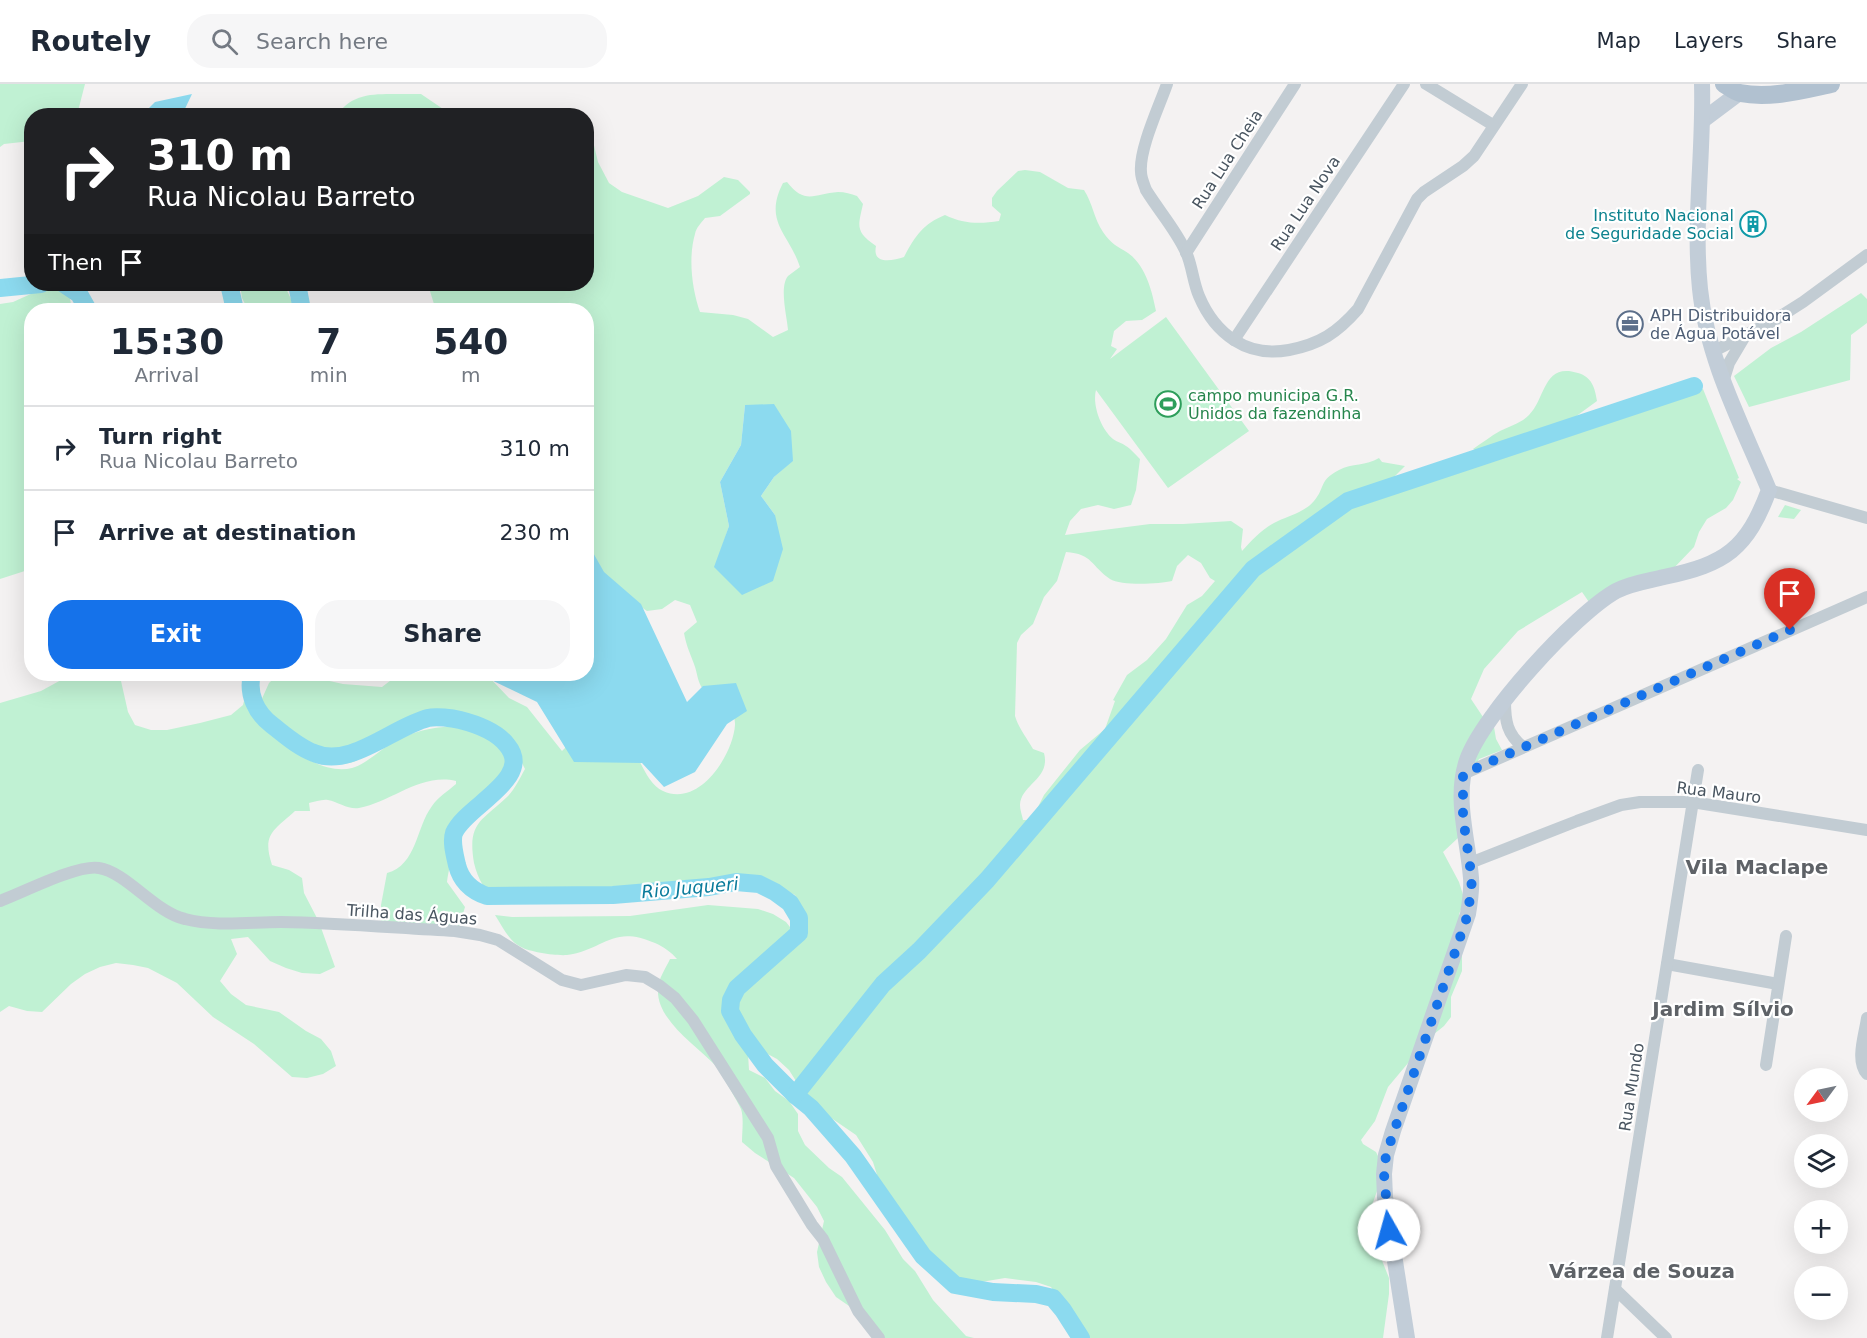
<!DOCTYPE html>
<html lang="en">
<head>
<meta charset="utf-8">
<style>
  :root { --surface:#fff; --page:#f6f6f7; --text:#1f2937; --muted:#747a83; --line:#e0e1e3; --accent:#1572ea }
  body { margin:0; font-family:"DejaVu Sans",sans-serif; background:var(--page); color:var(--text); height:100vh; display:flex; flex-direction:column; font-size:22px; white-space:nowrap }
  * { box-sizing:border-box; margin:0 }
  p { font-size:20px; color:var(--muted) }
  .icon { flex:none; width:33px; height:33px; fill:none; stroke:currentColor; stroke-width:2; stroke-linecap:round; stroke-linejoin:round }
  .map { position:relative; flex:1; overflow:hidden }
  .panel { position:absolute; left:24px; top:219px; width:570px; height:378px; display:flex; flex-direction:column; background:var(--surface); border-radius:24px; box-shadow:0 6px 24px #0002 }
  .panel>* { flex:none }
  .hud { position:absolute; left:24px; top:24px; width:570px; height:183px; border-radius:24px; box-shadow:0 6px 24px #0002; background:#202124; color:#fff; overflow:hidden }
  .needle { width:39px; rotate:237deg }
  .controls { position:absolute; left:1794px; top:984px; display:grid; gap:12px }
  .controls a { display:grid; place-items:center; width:54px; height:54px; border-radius:50%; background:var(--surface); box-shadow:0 6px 24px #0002; font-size:30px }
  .pin { position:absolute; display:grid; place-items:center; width:51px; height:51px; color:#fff; margin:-62px -26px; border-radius:50% 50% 50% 0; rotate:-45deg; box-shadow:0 0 6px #0007 }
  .pin .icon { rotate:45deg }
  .me { position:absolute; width:66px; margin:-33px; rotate:353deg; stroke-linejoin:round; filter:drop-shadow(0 0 4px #0008) }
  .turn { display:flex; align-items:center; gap:21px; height:126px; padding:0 24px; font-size:27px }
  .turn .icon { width:78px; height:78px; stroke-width:2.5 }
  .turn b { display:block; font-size:42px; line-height:51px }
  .then { display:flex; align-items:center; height:57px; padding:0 24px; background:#0003; gap:12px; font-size:22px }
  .eta { display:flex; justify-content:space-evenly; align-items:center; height:102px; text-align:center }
  .eta b { font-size:36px; font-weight:700; line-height:42px }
  .primary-button { display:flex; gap:12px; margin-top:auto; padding:12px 24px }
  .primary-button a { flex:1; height:69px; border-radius:24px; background:var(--accent); color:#fff; font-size:24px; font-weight:700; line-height:69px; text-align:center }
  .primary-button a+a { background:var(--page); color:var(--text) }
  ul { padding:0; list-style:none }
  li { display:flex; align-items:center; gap:18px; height:84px; padding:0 24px; border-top:2px solid var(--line) }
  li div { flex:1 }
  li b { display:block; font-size:22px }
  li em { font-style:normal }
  header { display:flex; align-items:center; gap:36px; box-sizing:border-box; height:84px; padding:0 30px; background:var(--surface); border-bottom:2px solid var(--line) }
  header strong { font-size:28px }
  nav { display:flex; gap:33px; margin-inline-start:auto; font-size:21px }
  .search { width:420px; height:54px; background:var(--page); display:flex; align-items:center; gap:15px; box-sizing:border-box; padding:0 21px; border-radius:24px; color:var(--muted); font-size:22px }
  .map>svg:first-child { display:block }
  .green { fill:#c0f1d3; fill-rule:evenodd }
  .water { fill:#8cdaef }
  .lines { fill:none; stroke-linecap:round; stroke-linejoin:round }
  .river { stroke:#8cdaef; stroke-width:18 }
  .street { stroke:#c2ccd3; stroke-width:12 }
  .secondary { stroke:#c2cdd8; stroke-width:16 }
  .primary { stroke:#b1c1d0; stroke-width:18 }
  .route { stroke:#1572ea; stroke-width:10; stroke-dasharray:0 18 }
  .labels { text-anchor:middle; stroke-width:4.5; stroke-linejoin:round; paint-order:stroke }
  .street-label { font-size:16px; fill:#495560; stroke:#fff }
  .culture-label { font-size:16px; fill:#0d838f; stroke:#fff; text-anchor:end }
  .service-label { font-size:16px; fill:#4e5e75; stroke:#fff; text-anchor:start }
  .leisure-label { font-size:16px; fill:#27864d; stroke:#fff; text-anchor:start }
  .water-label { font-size:18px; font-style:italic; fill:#0a7b9b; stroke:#fff }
  .quarter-label { font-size:20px; font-weight:bold; fill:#5e6267; stroke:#fff }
</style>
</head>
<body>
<header>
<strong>Routely</strong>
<div class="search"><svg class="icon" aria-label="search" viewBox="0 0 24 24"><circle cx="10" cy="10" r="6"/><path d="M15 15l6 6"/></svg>Search here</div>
<nav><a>Map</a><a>Layers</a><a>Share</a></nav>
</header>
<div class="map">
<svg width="1867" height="1254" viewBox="0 0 1867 1254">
  <rect width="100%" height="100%" fill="#f4f2f2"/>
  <g class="green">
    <polygon points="0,0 85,0 77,31 32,32 31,57 4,60 0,63"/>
    <path d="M395 10H421L446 27 448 31H337C352 10 371 10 395 10Z"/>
    <path d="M592 53 598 78 609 99 622 108 668 124 698 112 724 93 738 96 750 108V110L720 132 705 134C701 139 696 144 695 150 688 174 692 205 700 228L733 231 748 235 773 253 788 246C787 232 779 203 788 192 792 189 796 186 800 183 789 149 763 138 783 99L787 98C805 121 814 110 838 108 845 108 851 110 857 112L863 120C858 143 855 147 876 162 872 181 892 177 904 173 915 152 923 140 945 131 963 140 980 140 999 137L1001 130 992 122V114L997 107 1018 87 1025 86 1040 88 1068 104 1084 106C1093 120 1094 135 1103 148 1111 160 1117 162 1128 169 1146 182 1152 207 1156 227L1142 236 1126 237 1114 247 1111 262 1117 265 1110 275 1166 233 1249 347 1168 404 1096 306C1092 321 1101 345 1113 355 1117 358 1122 359 1126 362 1131 365 1136 371 1140 375L1136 406 1131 421 1114 425 1098 421 1081 425 1070 437 1065 451 1150 440H1183L1231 437 1243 445 1241 463 1242 467C1252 456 1264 443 1278 437 1289 432 1306 427 1314 417 1326 403 1318 397 1339 386 1352 379 1366 382 1379 374L1382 378 1405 382 1394 393 1404 406 1487 379V372L1473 365C1482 359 1491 352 1500 347 1510 342 1521 339 1529 331 1546 314 1543 278 1578 289 1592 293 1595 304 1597 317L1545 355 1546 359 1703 305 1739 394 1737 395 1741 398 1733 416 1726 424 1707 435 1699 448 1694 463 1671 487 1591 521 1582 508 1518 547 1484 585 1471 615 1483 633 1494 643 1496 655 1502 666 1479 675 1465 701 1458 754 1443 768 1459 798 1465 817 1459 830 1462 847V887L1451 913V933L1444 942 1429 954 1388 1003 1375 1037 1361 1056 1363 1060 1376 1068 1379 1074 1377 1107 1370 1127 1373 1154 1389 1194V1210L1383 1254H1077L1071 1234 1051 1203 1036 1198 1005 1194 975 1199 959 1195 946 1186 913 1150 878 1094 873 1078 856 1051 818 1025 806 1013 789 986 777 975 762 967 748 970 749 986 765 994 775 1007 789 1017 798 1030V1047L805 1061 829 1084 842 1093 885 1146 903 1175 915 1187 933 1216 966 1252 974 1254H879L852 1224 836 1213 826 1198 819 1183 817 1168 824 1137 817 1123 794 1094 755 1069 742 1058C742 1048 744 1034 741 1025 739 1020 719 985 715 981 697 962 656 936 658 905 658 895 666 884 670 875H677C671 868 664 863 655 859 612 840 604 866 567 871 556 872 530 868 521 863 509 857 502 842 495 831L512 833 630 832 708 821 758 825 773 830 786 838 797 852 806 840 803 825 795 811 780 804 765 802 728 799 712 804 696 805 662 815 627 817 527 809 511 810 497 818C485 806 478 796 474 779 467 738 482 737 507 713 515 705 520 694 525 685 520 676 516 664 509 656 504 651 471 634 464 634 444 632 405 638 388 648 373 656 367 676 349 679 331 683 317 668 307 656L291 661 292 665C308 677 331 689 352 684 365 681 382 664 395 657 435 637 481 635 512 671 504 696 489 705 474 724 468 732 466 740 462 749 455 769 450 776 447 798L465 823 459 843 381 837V821L387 789C417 781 416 743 432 722 438 713 448 707 456 700V697C420 689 392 718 359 724 349 726 338 718 328 716 322 715 315 718 309 719L310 727H295C273 747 262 750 272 781L289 786 302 794 304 809 319 838 335 883 320 890 302 889 286 884 270 877 248 853 231 855 237 870 220 897 231 910 246 921 279 928 306 947 321 955 331 967 336 982 323 990 307 994 292 993 254 960 213 933 177 899 148 884 133 881 116 879 100 883 85 890 71 900 42 928 27 927 9 922 0 928V619L41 607 72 590H117L121 597 128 628 135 641 151 646H167L200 639 231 631 243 621 244 617 256 628 269 599 278 590H298L343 600 382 603 399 590H486L509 614 527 623 562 667 565 664 566 647 634 666C641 679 649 701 663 707 699 724 733 671 735 641 736 621 715 621 706 609 697 600 698 590 694 580 690 569 686 561 684 549L697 538 690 521 675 516 662 525 647 527 587 486 586 226H427L434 220 429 204 421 200H586V56ZM745 321 793 376 774 393 761 412 775 431 715 484 729 442 720 398 741 361ZM1066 468C1093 470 1091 482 1110 495 1121 502 1159 500 1172 497L1177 482 1188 471 1201 479 1210 494 1215 497 1202 512 1187 521 1166 555 1147 576 1127 591 1113 616 1115 617 1105 645 1080 666 1044 711 1033 733 1028 736H1023C1022 731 1020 726 1020 721 1021 700 1051 695 1044 669L1033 665C1027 654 1019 645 1015 632L1017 559 1021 551 1033 540 1044 513 1057 497Z"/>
    <polygon points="53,200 59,200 69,209 72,226 32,226 31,485 0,495 0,220 13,218"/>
    <polygon points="240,200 284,200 296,226 248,226 242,214"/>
    <polygon points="1861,209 1867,215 1867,239 1851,251 1850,296 1749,323 1734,292 1771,264 1801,248"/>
    <polygon points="1785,421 1801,426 1794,435 1778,433"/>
  </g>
  <g class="water">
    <polygon points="192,10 182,31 142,31 155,18"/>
    <polygon points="774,320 791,347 793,377 774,393 761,412 775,431 783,465 773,497 742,511 714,483 729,442 720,398 741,361 745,321"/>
    <polygon points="587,458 604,488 641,520 687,618 703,602 736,599 747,627 727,640 695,688 664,703 642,679 574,678 537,618 485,593 485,590 586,590"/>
  </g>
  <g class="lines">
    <g class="river">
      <polyline points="64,200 79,210 88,226"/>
      <polyline points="229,200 235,226"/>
      <polyline points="297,200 302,226"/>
      <polyline points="0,204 41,200"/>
      <path d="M252 590C247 610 256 629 272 641 285 651 298 663 314 669 350 685 393 643 428 634 436 632 452 634 460 636 476 640 497 648 507 661 535 695 465 722 454 749 451 758 455 772 457 781 461 797 472 807 487 812L613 811 709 803 736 798 759 800 775 808 790 819 799 834V849L737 904 731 916 730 927 743 951 765 981 795 1011 811 1024 853 1072 923 1172 955 1201 993 1208 1036 1210 1053 1214 1063 1226 1081 1254"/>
      <polyline points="795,1011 883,900 919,867 987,796 1253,485 1348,417 1694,302"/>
    </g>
    <g class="street">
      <path d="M1167 0C1159 23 1139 65 1141 88 1141 94 1144 100 1146 106 1159 127 1176 146 1186 168 1192 181 1193 198 1199 212 1215 250 1247 274 1289 266 1320 260 1337 249 1358 225L1417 115 1424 108 1463 82 1474 72 1522 0"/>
      <polyline points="1426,0 1493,41"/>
      <polyline points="1186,169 1295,0"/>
      <polyline points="1234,256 1404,0"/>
      <polyline points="1712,268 1773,237 1803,218 1867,171"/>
      <polyline points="1724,295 1729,279 1745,252"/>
      <polyline points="1769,406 1867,434"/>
      <path d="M1505 617C1505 637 1507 650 1523 663"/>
      <polyline points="1463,690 1867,513"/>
      <polyline points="1470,779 1577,737 1621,721 1640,718 1692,718 1867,746"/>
      <path d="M0 817C22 809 78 780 99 784 126 788 156 829 185 835 216 843 250 838 281 838 339 839 397 844 455 847L480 851 498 856 562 896 581 901 626 891 645 893 660 902 675 914 693 936 768 1054 776 1082 812 1141 823 1155 858 1227 879 1254"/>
      <polyline points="1667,880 1778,900"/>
      <path d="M1867 934C1865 950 1855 977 1867 990"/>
      <polyline points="1766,981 1786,852"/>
      <polyline points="1615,1205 1666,1254"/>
      <polyline points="1607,1254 1698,686"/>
    </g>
    <g class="secondary">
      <polyline points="1703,36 1739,9"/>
      <path d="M1407 1254 1385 1113 1384 1090 1386 1071 1393 1047 1468 830C1470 818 1472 806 1471 794 1468 755 1454 714 1467 676 1482 632 1575 530 1616 507 1631 499 1648 497 1664 493 1726 480 1747 465 1769 406 1742 341 1707 275 1700 205 1693 137 1704 68 1702 0"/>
    </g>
    <path class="primary" d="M1724 0C1729 3 1735 8 1740 9 1770 15 1803 6 1831 0"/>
  </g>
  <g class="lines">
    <polyline class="route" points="1389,1146 1384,1090 1386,1071 1468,830 1472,796 1463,733 1463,690 1790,546"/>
  </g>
  <defs>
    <g id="building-ring" transform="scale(1.35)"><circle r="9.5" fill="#fff" stroke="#0f9aa8" stroke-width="1.5"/><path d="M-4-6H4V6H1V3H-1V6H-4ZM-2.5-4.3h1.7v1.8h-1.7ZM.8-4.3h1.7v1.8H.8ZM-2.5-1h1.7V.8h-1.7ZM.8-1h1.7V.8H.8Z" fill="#0f9aa8"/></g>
    <g id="office-ring" transform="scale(1.35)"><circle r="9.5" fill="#fff" stroke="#5c6f8a" stroke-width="1.5"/><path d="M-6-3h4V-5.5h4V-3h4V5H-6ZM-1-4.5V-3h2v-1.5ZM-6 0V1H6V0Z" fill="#5c6f8a"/></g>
    <g id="stadium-ring" transform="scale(1.35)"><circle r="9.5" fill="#fff" stroke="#2e9e5b" stroke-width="1.5"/><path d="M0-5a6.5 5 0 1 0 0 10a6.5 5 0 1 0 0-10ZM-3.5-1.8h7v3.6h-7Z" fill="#2e9e5b"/></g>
  </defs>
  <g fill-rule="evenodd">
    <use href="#building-ring" x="1753" y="140"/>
    <use href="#office-ring" x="1630" y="240"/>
    <use href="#stadium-ring" x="1168" y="320"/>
  </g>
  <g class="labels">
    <g class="street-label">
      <text transform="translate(1227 75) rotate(-57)" y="6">Rua Lua Cheia</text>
      <text transform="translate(1305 119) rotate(-56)" y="6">Rua Lua Nova</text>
      <text transform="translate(1719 708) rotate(7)" y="6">Rua Mauro</text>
      <text transform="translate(412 830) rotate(4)" y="6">Trilha das Águas</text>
      <text transform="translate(1631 1003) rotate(-81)" y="6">Rua Mundo</text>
    </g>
    <g class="culture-label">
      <text x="1734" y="137">Instituto Nacional<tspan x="1734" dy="18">de Seguridade Social</tspan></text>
    </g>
    <g class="service-label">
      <text x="1650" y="237">APH Distribuidora<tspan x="1650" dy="18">de Água Potável</tspan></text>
    </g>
    <g class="leisure-label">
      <text x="1188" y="317">campo municipa G.R.<tspan x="1188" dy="18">Unidos da fazendinha</tspan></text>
    </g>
    <g class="water-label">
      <text transform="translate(690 804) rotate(-5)" y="6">Rio Juqueri</text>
    </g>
    <g class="quarter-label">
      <text x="1757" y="790">Vila Maclape</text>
      <text x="1723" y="932">Jardim Sílvio</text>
      <text x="1642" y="1194">Várzea de Souza</text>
    </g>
  </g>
</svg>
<div class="controls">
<a><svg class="needle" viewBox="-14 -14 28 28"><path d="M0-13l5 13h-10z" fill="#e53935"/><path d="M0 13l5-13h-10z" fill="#747a83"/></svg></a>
<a><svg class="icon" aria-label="layers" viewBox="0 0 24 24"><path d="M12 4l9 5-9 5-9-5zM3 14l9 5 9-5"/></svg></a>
<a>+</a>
<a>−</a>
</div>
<div class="pin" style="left:1790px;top:546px;background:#d93025"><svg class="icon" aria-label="arrive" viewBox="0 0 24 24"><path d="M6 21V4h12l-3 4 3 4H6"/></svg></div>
<svg class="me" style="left:1389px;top:1146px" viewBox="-20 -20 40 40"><circle r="19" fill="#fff"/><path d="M0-13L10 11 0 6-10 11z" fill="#1572ea"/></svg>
<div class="hud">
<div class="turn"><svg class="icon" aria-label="right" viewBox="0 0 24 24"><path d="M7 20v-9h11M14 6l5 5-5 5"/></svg><div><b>310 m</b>Rua Nicolau Barreto</div></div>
<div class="then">Then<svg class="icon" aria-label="arrive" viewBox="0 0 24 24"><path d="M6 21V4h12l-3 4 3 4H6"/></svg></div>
</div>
<section class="panel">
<div class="eta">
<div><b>15:30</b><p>Arrival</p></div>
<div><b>7</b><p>min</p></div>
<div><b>540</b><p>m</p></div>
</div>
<ul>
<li><svg class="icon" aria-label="right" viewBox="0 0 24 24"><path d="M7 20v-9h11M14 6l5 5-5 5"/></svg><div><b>Turn right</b><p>Rua Nicolau Barreto</p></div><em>310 m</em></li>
<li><svg class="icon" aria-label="arrive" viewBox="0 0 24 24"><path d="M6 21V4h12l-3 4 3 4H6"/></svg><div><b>Arrive at destination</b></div><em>230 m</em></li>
</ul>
<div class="primary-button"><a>Exit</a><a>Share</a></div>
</section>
</div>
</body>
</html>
